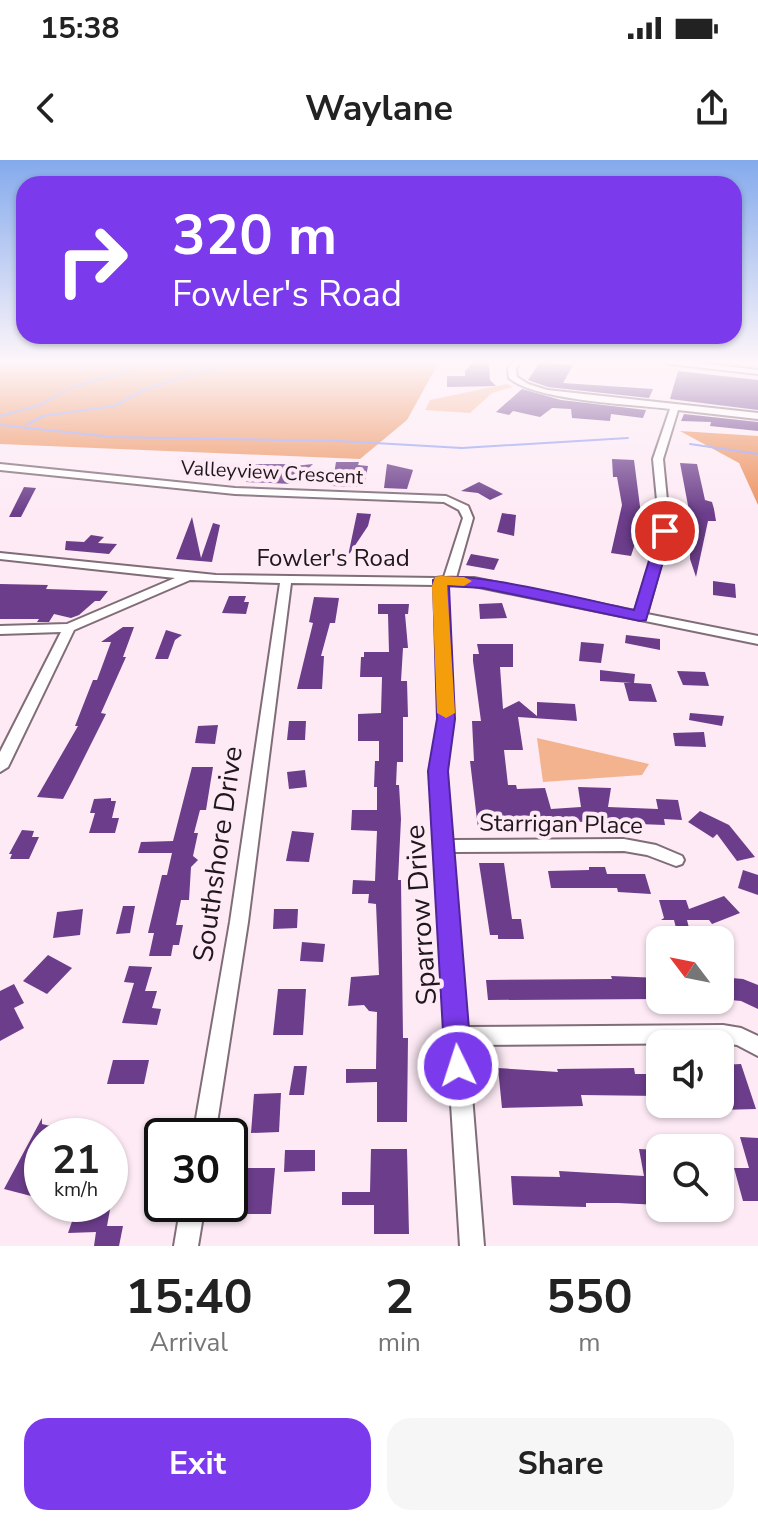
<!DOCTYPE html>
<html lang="en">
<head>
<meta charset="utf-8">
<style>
  :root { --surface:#fff; --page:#f6f6f6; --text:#222; --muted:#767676; --accent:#7c3aed }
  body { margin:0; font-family:"Nunito Sans",sans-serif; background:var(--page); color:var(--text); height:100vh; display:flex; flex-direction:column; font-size:30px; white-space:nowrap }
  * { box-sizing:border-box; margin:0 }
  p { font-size:26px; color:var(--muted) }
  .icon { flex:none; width:44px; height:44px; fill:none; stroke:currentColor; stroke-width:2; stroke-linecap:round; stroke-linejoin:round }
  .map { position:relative; height:1086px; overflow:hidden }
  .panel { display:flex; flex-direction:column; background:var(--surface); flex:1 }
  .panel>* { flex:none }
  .guide { position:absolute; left:16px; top:16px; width:726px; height:168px; border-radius:24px; box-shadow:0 2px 6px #0004; background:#7c3aed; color:#fff; overflow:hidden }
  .needle { width:52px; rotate:302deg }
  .fabs { position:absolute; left:646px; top:766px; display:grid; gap:16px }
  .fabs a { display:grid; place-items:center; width:88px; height:88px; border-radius:16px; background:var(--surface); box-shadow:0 2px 6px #0004; font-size:40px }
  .speed { position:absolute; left:24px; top:958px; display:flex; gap:16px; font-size:40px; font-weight:700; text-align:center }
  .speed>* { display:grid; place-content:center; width:104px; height:104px; border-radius:50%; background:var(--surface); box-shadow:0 2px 6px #0004; line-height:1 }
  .speed small { font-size:20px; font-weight:400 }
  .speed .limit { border:4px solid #111; border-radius:12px; background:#fff; color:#111 }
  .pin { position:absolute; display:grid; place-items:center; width:68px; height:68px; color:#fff; margin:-34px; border:4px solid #fff; border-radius:50%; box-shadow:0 2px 8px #0007 }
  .me { position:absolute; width:88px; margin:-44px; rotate:356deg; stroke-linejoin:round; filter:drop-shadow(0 0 6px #0008) }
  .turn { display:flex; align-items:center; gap:28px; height:168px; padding:0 24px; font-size:36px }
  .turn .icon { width:104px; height:104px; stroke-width:2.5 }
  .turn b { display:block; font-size:56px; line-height:68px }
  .eta { display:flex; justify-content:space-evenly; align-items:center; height:136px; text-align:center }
  .eta b { font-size:48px; font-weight:700; line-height:56px }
  .cta { display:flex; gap:16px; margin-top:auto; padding:16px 24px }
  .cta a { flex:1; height:92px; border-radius:24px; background:var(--accent); color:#fff; font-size:32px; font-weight:700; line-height:92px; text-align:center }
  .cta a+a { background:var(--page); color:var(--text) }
  .status { display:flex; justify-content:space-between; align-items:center; height:56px; padding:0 40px; background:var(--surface); direction:ltr }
  .status svg { height:22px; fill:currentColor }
  header { display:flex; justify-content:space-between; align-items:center; height:104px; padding:0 24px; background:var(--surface); font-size:36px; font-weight:700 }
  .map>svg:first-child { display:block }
  .green { fill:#f3b38f }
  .forest { fill:#ec915d }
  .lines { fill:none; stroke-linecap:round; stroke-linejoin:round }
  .stream { stroke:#8f9bf3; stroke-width:2 }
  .building { fill:#6b3d8a }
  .minor-casing { stroke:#806d78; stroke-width:4 }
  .minor { fill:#fff; fill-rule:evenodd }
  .route { fill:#7c3aed; stroke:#51269a; stroke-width:2 }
  .slow { fill:#f59e0b }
  .labels { text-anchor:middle; stroke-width:8; stroke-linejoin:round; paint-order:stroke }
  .far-street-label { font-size:20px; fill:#1f171c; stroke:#fdeaf5 }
  .street-label { font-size:24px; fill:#1f171c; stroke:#fdeaf5 }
  .near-street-label { font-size:28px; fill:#1f171c; stroke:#fdeaf5 }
</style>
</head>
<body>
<div class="status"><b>15:38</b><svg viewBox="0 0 49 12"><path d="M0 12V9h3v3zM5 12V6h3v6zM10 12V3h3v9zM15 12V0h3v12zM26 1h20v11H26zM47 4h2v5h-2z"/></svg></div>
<header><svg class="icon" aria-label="back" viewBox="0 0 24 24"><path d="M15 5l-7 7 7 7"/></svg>Waylane<svg class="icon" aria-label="share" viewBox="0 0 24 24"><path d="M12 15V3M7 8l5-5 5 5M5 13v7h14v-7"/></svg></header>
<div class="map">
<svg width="758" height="1086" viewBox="0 0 758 1086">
  <rect width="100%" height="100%" fill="#fdeaf5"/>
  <g class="green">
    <polygon points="507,224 513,227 492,233 470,253 425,250 430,240"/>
    <polygon points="537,578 649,604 642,615 543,622"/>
  </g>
  <g class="forest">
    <polygon points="0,202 439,202 407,260 360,299 0,284"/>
    <polygon points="680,271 758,276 758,345 739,303"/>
  </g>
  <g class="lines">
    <g class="stream">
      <polyline points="0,256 40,245 72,227 120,213 140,202"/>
      <polyline points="0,265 112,277 340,281 462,288 628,278"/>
      <polyline points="26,265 43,256 114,246 145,229 233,202"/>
      <polyline points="690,284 758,294"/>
    </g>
  </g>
  <g class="building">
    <polygon points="473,202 489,203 490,220 496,226 447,227 447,216 465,216 465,211"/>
    <polygon points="540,202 573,205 563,223 653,229 649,238 548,227 528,220"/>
    <polygon points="678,211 758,220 758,250 670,239"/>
    <polygon points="522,229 561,240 646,250 643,258 611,254 610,261 572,258 571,249 552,248 540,257 513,251 509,255 496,252"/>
    <polygon points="684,254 758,262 758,271 710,266 711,262 681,261"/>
    <polygon points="612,299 634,300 642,362 631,396 611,393 622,345 617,317 613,317"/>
    <polygon points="336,302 359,302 358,305 368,306 364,327 332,326"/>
    <polygon points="680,303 697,304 705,340 712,342 714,349 716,361 708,361 696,417 690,399 690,356"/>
    <polygon points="256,304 286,304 285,307 313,304 292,324 246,322"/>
    <polygon points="387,304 413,310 407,329 384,328"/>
    <polygon points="479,322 503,334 490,340 478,333 461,331"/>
    <polygon points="24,327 36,328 21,357 9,357"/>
    <polygon points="357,353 371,354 368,366 348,396"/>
    <polygon points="502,353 516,355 514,376 497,372"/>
    <polygon points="192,357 201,398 213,363 220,365 212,402 176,399"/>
    <polygon points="91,375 104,377 98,383 117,384 109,394 65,390 66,381 84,382"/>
    <polygon points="471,394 499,399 494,410 466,405"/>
    <polygon points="713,421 735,424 736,438 713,435"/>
    <polygon points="0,424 48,425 46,429 108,431 100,441 95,441 79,455 71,458 54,454 49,462 37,462 39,459 0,459"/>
    <polygon points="229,436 246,436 244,442 249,442 246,454 222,453"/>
    <polygon points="314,437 339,438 335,463 330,463 321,496 324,496 322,529 297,529 313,463 309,462"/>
    <polygon points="502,443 507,458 480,459 479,444"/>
    <polygon points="378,444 409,444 408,454 405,454 408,488 403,488 401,521 407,521 408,557 403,557 403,602 397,602 396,625 399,625 401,659 398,720 401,720 403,878 408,878 407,962 377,962 377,922 346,923 346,909 376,909 377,852 369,851 364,845 348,846 351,817 379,815 376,744 368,743 369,734 352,734 353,720 375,721 377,671 351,670 352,650 377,650 377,627 374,627 375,601 379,601 379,581 358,581 358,554 381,553 382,517 360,517 361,497 364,497 364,492 389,492 388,454 378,454"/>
    <polygon points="123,467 134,467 123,497 126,497 101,553 106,554 73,620 63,639 37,637 78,566 75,566 93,520 97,520 111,482 101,482"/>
    <polygon points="166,470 182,475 175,480 168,499 155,499"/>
    <polygon points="626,475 660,479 660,490 625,483"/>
    <polygon points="581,482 604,484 601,503 579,501"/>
    <polygon points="477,484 513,484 513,507 500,507 503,549 519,541 537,556 537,542 575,544 577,561 518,557 523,590 504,590 508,625 516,625 517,629 545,628 551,649 581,647 578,627 611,628 608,647 658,649 656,639 678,640 682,660 664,659 665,665 560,661 561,664 533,664 532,660 496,659 497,667 478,668 470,601 474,601 472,561 481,561 473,501 473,494 479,494"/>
    <polygon points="600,510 635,514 634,523 651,524 657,542 629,541 624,523 632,523 600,521"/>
    <polygon points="677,511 705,512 709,526 683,525"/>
    <polygon points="690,553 724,556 722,566 689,560"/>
    <polygon points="289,561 306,561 305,580 287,580"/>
    <polygon points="218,565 215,584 195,583 198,566"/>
    <polygon points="704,572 706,587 675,586 673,573"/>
    <polygon points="192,607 213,607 206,650 200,650 194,673 198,673 193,696 198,700 191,707 189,740 181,740 176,765 183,765 179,785 173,785 171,796 149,796 154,773 148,773 162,715 167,715 172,693 138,693 141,682 173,681"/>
    <polygon points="305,610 307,627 289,629 287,612"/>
    <polygon points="111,638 111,641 116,641 112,658 119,658 115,673 89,673 95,653 90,653 94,639"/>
    <polygon points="700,651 729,665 755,697 737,701 717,674 713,678 688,662"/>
    <polygon points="22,670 34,671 32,677 39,677 29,699 10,699 12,694 9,694"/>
    <polygon points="292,671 314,673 309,702 286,701"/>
    <polygon points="479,703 504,703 512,759 521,759 524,779 498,779 498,775 490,775"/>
    <polygon points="589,707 605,707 607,714 645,714 651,734 618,732 617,728 551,728 548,711 589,710"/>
    <polygon points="743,710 758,715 758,735 738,728"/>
    <polygon points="724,736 740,753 712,764 709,760 687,760 692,780 679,780 674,760 661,760 664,758 659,740 686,740 689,749"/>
    <polygon points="123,746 135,746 130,773 116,774"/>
    <polygon points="83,749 80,775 53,778 57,752"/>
    <polygon points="274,749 298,749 297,768 273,769"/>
    <polygon points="302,782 325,784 323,802 300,801"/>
    <polygon points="48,795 72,808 47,834 23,821"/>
    <polygon points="129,806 152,807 145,831 157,831 152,848 161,849 157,865 122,863 134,823 124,822"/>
    <polygon points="611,816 660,818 660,839 488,840 486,820 612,819"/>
    <polygon points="720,817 743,819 758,825 758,849 741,841 720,839"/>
    <polygon points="14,824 24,843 14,848 24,868 0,881 0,831"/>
    <polygon points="278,829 306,829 303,875 273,875"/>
    <polygon points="113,900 149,900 144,924 107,924"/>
    <polygon points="741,904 756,949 720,950 720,922 725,922 720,905"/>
    <polygon points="294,906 307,906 304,935 289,935"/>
    <polygon points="498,908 558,912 557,909 634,908 635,914 660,914 660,936 581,935 583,946 502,948"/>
    <polygon points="281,933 279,972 251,973 254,934"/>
    <polygon points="42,958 42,964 75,972 74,976 42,976 42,1015 31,1036 4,1029"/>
    <polygon points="740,977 758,978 758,1041 743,1041 734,1008 749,1008"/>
    <polygon points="371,989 407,989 409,1074 374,1074 374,1045 342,1045 342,1032 370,1032"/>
    <polygon points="639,989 660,990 660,1045 618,1043 586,1043 586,1047 513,1045 511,1016 560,1017 559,1011 644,1016"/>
    <polygon points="285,990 315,990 315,1011 284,1012"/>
    <polygon points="246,1008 275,1008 271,1054 241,1054"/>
    <polygon points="78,1044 111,1044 107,1066 123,1066 119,1086 94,1086 96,1072 68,1073"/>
  </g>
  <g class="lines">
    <g class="minor-casing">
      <g id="minor">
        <path d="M512 202H520L516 209 517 217 528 224 547 230 758 253V259L678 250 663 299 670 371 647 454 758 476V484L474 426 447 425 453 559 446 611 451 680 624 679 656 685 682 696 684 700 682 704 676 706 647 695 624 691 452 692 466 867 723 865 741 868 758 876V896L737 885 723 883 468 885 484 1086H460L430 611 439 559 435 425 291 423 248 762 215 976H193L230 762 280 423 190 420 74 470 8 607 0 612V592L61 472 0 474V466L67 464 175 418 0 399V393L216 415 436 418 444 417 463 358 459 350 444 342 235 334 0 310V304L235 328 446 336 468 346 473 358 456 418H474L635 451 660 371 653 299 670 249C631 244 536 241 509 218L508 209Z"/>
        <polygon points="666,202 691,202 758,210 758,214 670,204"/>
        <polygon points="181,1044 205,1044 198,1086 174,1086"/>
      </g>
    </g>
    <use href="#minor" class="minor"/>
  </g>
  <linearGradient id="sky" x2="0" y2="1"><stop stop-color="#84aaec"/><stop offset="0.57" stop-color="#fef6fa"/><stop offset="1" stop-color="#fef6fa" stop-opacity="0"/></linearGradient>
  <rect width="758" height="354" fill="url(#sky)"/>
  <path class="route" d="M665 367 672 371 646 460 640 461 483 428 449 426 455 559 448 611 472 906 468 915 458 918 449 915 445 906 428 611 437 559 433 420C451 405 603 444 634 450L658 371Z"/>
  <polygon class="slow" points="441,416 464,417 472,421 464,426 447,425 455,553 446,558 437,553 432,426 435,417"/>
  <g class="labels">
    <g class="far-street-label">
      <text transform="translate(272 312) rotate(3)" y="7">Valleyview Crescent</text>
    </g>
    <g class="street-label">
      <text x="333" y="406">Fowler's Road</text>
      <text transform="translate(561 664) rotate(1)" y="8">Starrigan Place</text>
    </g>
    <g class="near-street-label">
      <text transform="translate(217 694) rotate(-82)" y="10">Southshore Drive</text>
      <text transform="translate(420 755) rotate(-94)" y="10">Sparrow Drive</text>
    </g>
  </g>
</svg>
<div class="fabs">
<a><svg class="needle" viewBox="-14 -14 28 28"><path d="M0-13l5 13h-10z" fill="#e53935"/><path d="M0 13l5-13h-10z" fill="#767676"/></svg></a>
<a><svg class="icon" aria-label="sound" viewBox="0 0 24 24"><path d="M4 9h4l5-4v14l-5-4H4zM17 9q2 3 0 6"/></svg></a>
<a><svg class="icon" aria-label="search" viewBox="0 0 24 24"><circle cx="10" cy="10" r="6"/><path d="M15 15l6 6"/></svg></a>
</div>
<div class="speed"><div>21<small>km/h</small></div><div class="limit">30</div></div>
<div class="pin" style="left:665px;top:371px;background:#d93025"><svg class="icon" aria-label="arrive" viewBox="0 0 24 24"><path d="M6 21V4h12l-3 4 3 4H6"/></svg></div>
<svg class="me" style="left:458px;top:906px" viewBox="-20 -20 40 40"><circle r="17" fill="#7c3aed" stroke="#fff" stroke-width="3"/><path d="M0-11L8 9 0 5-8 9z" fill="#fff"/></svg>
<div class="guide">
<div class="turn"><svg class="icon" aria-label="right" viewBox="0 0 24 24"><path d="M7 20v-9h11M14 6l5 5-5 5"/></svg><div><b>320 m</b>Fowler's Road</div></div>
</div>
</div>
<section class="panel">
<div class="eta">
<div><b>15:40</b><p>Arrival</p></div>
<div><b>2</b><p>min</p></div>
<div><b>550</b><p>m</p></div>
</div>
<div class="cta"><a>Exit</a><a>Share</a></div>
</section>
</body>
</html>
